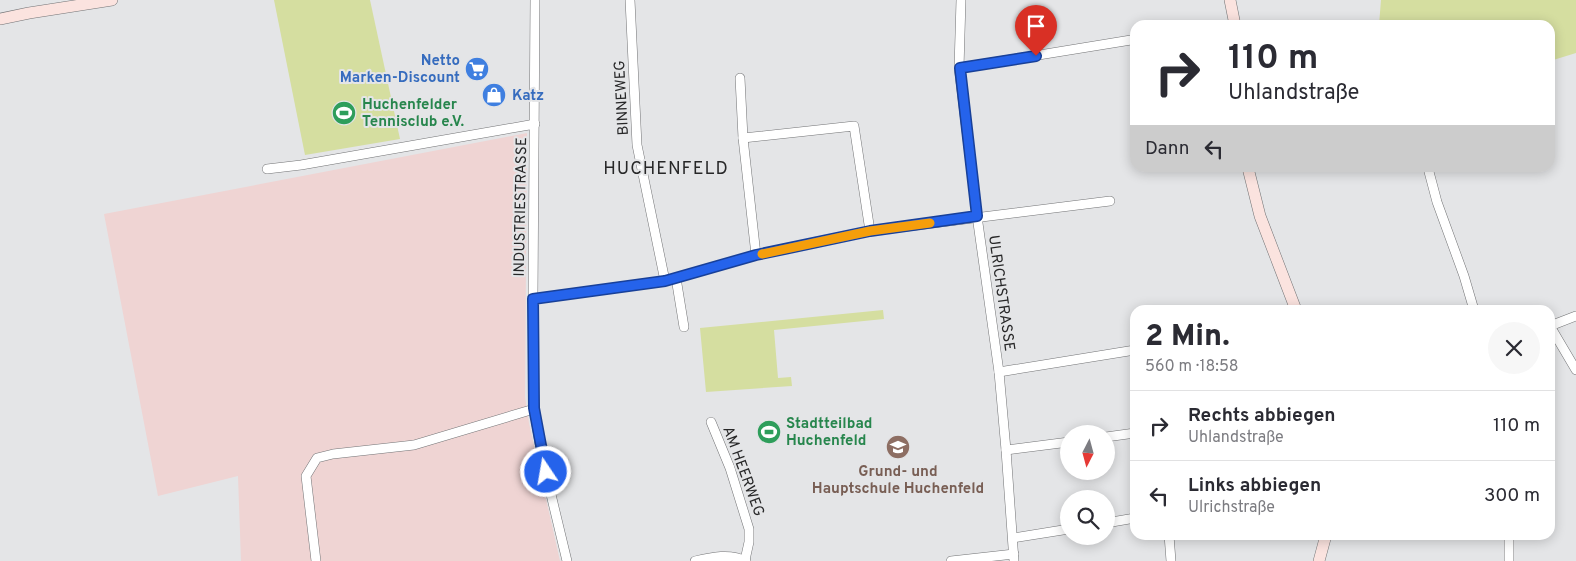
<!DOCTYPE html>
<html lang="de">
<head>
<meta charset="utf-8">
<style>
  :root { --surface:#fff; --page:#f7f7f7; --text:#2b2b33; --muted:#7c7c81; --line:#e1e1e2 }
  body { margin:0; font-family:Overpass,sans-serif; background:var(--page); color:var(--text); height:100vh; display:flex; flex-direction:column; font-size:19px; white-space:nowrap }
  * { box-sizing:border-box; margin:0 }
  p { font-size:16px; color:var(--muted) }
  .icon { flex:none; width:28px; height:28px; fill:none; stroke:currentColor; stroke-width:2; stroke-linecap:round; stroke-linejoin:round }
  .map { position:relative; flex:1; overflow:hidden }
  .panel { position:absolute; left:1130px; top:305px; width:425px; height:235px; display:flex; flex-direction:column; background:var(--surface); border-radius:15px; box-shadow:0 2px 12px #0003 }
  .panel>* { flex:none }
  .top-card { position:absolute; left:1130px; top:20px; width:425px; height:152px; border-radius:15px; box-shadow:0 2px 12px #0003; background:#fff; color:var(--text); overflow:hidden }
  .needle { width:32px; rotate:186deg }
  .controls { position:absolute; left:1060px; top:425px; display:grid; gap:10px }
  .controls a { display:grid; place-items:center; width:55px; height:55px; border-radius:50%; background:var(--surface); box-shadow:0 2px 12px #0003; font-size:25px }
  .pin { position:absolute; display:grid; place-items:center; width:42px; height:42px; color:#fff; margin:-51px -21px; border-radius:50% 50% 50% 0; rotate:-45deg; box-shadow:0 0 5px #0007 }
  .pin .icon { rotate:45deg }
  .me { position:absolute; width:55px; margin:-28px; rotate:348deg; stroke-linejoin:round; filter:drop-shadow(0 0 4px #0008) }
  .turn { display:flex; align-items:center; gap:18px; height:105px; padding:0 15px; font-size:22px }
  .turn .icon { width:65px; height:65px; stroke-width:2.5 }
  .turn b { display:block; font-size:35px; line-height:42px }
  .then { display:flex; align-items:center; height:48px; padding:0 15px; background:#0003; gap:10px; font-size:19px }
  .round { display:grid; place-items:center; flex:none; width:52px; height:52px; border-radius:26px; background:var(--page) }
  .summary { display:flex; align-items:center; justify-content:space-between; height:85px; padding:0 15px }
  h1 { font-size:30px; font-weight:800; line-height:38px }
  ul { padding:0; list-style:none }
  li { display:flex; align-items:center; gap:15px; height:70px; padding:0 15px; border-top:1px solid var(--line) }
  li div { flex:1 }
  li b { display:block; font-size:19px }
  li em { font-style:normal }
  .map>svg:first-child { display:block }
  .industrial { fill:#efd4d3 }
  .green { fill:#d5dea0 }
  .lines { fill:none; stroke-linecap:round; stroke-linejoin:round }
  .street-casing { stroke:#727375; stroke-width:10 }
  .secondary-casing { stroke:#727375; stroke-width:12 }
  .street { stroke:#fff; stroke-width:9 }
  .secondary { stroke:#fbe3df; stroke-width:11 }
  .route-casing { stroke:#184099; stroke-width:12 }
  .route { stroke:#2563eb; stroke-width:9 }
  .slow { stroke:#f59e0b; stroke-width:9 }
  .labels { text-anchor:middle; stroke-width:4; stroke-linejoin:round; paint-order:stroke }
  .shop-label { font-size:15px; font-weight:bold; fill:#366cbe; stroke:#e4e5e7; text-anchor:end }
  .street-label { font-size:15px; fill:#272728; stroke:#e4e5e7 }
  .leisure-label { font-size:15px; font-weight:bold; fill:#27864d; stroke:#e4e5e7; text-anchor:start }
  .education-label { font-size:15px; font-weight:bold; fill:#785e54; stroke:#e4e5e7 }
  .quarter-label { font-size:18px; letter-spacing:1px; fill:#272728; stroke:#e4e5e7 }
</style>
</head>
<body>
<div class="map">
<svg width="1576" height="561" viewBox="0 0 1576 561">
  <rect width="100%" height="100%" fill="#e4e5e7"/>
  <polygon class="industrial" points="527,133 525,397 529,423 560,561 241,561 238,476 158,496 104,214"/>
  <g class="green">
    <polygon points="274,0 370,0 400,139 305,155"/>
    <polygon points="1381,0 1576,0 1576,53 1550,61 1550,25 1379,25"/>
    <polygon points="883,310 884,319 774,330 778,378 791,377 792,386 706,392 700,328"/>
  </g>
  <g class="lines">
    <g class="street-casing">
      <g id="street">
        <polyline points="535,0 533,299 534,409 542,457 567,561"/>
        <polyline points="630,0 637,145 665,281"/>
        <polyline points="961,0 959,68 977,216 999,372 1006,450 1014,561"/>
        <polyline points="959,68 1131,40 1135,40"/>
        <polyline points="740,78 743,138 756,255"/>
        <polyline points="743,138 854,126 870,231"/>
        <polyline points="1428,168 1437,202 1464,276 1474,310"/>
        <polyline points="267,169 301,165 535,124"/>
        <polyline points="676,278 684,327"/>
        <polyline points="533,299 665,281 756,255 870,231 1110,201"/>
        <polyline points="1550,326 1576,370"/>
        <polyline points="1550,326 1576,316"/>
        <polyline points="999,372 1135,350"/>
        <polyline points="711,422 730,468 749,529 749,542 745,560"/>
        <polyline points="1106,437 1135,433"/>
        <polyline points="1006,450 1069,442"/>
        <polyline points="1106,523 1135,518"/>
        <polyline points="1169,535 1171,561"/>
        <polyline points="1013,538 1069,529"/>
        <polyline points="316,561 306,476 317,458 333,454 414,445 534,409"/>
        <path d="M695 561C712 557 730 553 746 561"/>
        <polyline points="951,561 1014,554"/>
        <polyline points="1509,561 1509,535"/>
      </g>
    </g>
    <g class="secondary-casing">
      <g id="secondary">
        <polyline points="1230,0 1235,25"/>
        <polyline points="0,19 29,13 112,0"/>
        <polyline points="1248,168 1260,216 1296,310"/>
        <polyline points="1319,561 1326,535"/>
      </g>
    </g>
    <use href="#street" class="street"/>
    <use href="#secondary" class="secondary"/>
  </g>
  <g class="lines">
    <g class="route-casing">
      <polyline id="route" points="546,472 534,408 533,299 665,281 756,255 870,231 977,216 960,68 1036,56"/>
    </g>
    <use href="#route" class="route"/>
    <polyline class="slow" points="762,254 870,231 930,223"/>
  </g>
  <defs>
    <g id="supermarket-disc" transform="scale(1.25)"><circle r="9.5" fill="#3f7fe0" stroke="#e4e5e7"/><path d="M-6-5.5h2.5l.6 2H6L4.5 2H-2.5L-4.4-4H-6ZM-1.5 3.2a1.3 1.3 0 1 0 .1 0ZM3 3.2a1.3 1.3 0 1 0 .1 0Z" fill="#fff"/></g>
    <g id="shop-disc" transform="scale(1.25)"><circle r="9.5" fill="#3f7fe0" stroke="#e4e5e7"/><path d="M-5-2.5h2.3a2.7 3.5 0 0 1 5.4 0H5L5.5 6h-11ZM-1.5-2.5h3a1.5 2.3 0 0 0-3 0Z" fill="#fff"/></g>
    <g id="stadium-disc" transform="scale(1.25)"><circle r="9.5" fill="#2e9e5b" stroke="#e4e5e7"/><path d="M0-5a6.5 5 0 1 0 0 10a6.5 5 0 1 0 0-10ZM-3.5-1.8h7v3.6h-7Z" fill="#fff"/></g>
    <g id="school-disc" transform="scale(1.25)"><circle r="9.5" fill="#8d6e63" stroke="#e4e5e7"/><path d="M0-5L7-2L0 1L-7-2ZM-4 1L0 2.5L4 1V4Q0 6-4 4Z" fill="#fff"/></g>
  </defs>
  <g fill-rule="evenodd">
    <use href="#supermarket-disc" x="477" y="69"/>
    <use href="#shop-disc" x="494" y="95"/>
    <use href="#stadium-disc" x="344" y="113"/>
    <use href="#stadium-disc" x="769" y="432"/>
    <use href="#school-disc" x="898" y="447"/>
  </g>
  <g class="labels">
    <g class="shop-label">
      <text x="460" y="65">Netto<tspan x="460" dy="17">Marken-Discount</tspan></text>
      <text x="512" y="100" text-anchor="start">Katz</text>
    </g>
    <g class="street-label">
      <text transform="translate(621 98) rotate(-93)" y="5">BINNEWEG</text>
      <text transform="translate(520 207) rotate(-89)" y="5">INDUSTRIESTRASSE</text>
      <text transform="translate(1002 293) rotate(82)" y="5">ULRICHSTRASSE</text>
      <text transform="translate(744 471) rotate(70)" y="5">AM HEERWEG</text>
    </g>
    <g class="leisure-label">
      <text x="362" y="109">Huchenfelder<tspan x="362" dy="17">Tennisclub e.V.</tspan></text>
      <text x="786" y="428">Stadtteilbad<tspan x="786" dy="17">Huchenfeld</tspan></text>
    </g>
    <g class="education-label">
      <text x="898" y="476">Grund- und<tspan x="898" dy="17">Hauptschule Huchenfeld</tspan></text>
    </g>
    <g class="quarter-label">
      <text x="666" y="174">HUCHENFELD</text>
    </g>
  </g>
</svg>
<div class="controls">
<a><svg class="needle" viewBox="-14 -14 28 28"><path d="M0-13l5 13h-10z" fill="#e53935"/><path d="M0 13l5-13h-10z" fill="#7c7c81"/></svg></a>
<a><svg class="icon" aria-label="search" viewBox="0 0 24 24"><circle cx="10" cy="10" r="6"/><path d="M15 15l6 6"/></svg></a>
</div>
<div class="pin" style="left:1036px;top:56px;background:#d93025"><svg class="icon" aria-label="arrive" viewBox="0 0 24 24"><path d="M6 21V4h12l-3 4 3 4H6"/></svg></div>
<svg class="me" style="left:546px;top:472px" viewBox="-20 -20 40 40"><circle r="17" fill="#2563eb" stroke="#fff" stroke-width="3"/><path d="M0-11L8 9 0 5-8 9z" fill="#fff"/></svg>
<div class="top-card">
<div class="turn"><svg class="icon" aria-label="right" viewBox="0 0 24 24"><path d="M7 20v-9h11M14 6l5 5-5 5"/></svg><div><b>110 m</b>Uhlandstraße</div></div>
<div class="then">Dann<svg class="icon" aria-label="left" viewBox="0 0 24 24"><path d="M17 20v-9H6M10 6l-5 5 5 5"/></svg></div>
</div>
<section class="panel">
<div class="summary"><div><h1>2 Min.</h1><p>560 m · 18:58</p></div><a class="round"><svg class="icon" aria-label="close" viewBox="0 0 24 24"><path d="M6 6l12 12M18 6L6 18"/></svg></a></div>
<ul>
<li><svg class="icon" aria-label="right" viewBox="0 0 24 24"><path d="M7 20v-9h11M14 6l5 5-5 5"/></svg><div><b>Rechts abbiegen</b><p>Uhlandstraße</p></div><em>110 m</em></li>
<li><svg class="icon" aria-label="left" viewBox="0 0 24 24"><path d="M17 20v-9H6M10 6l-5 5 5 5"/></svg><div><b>Links abbiegen</b><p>Ulrichstraße</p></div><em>300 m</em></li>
</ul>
</section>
</div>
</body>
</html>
